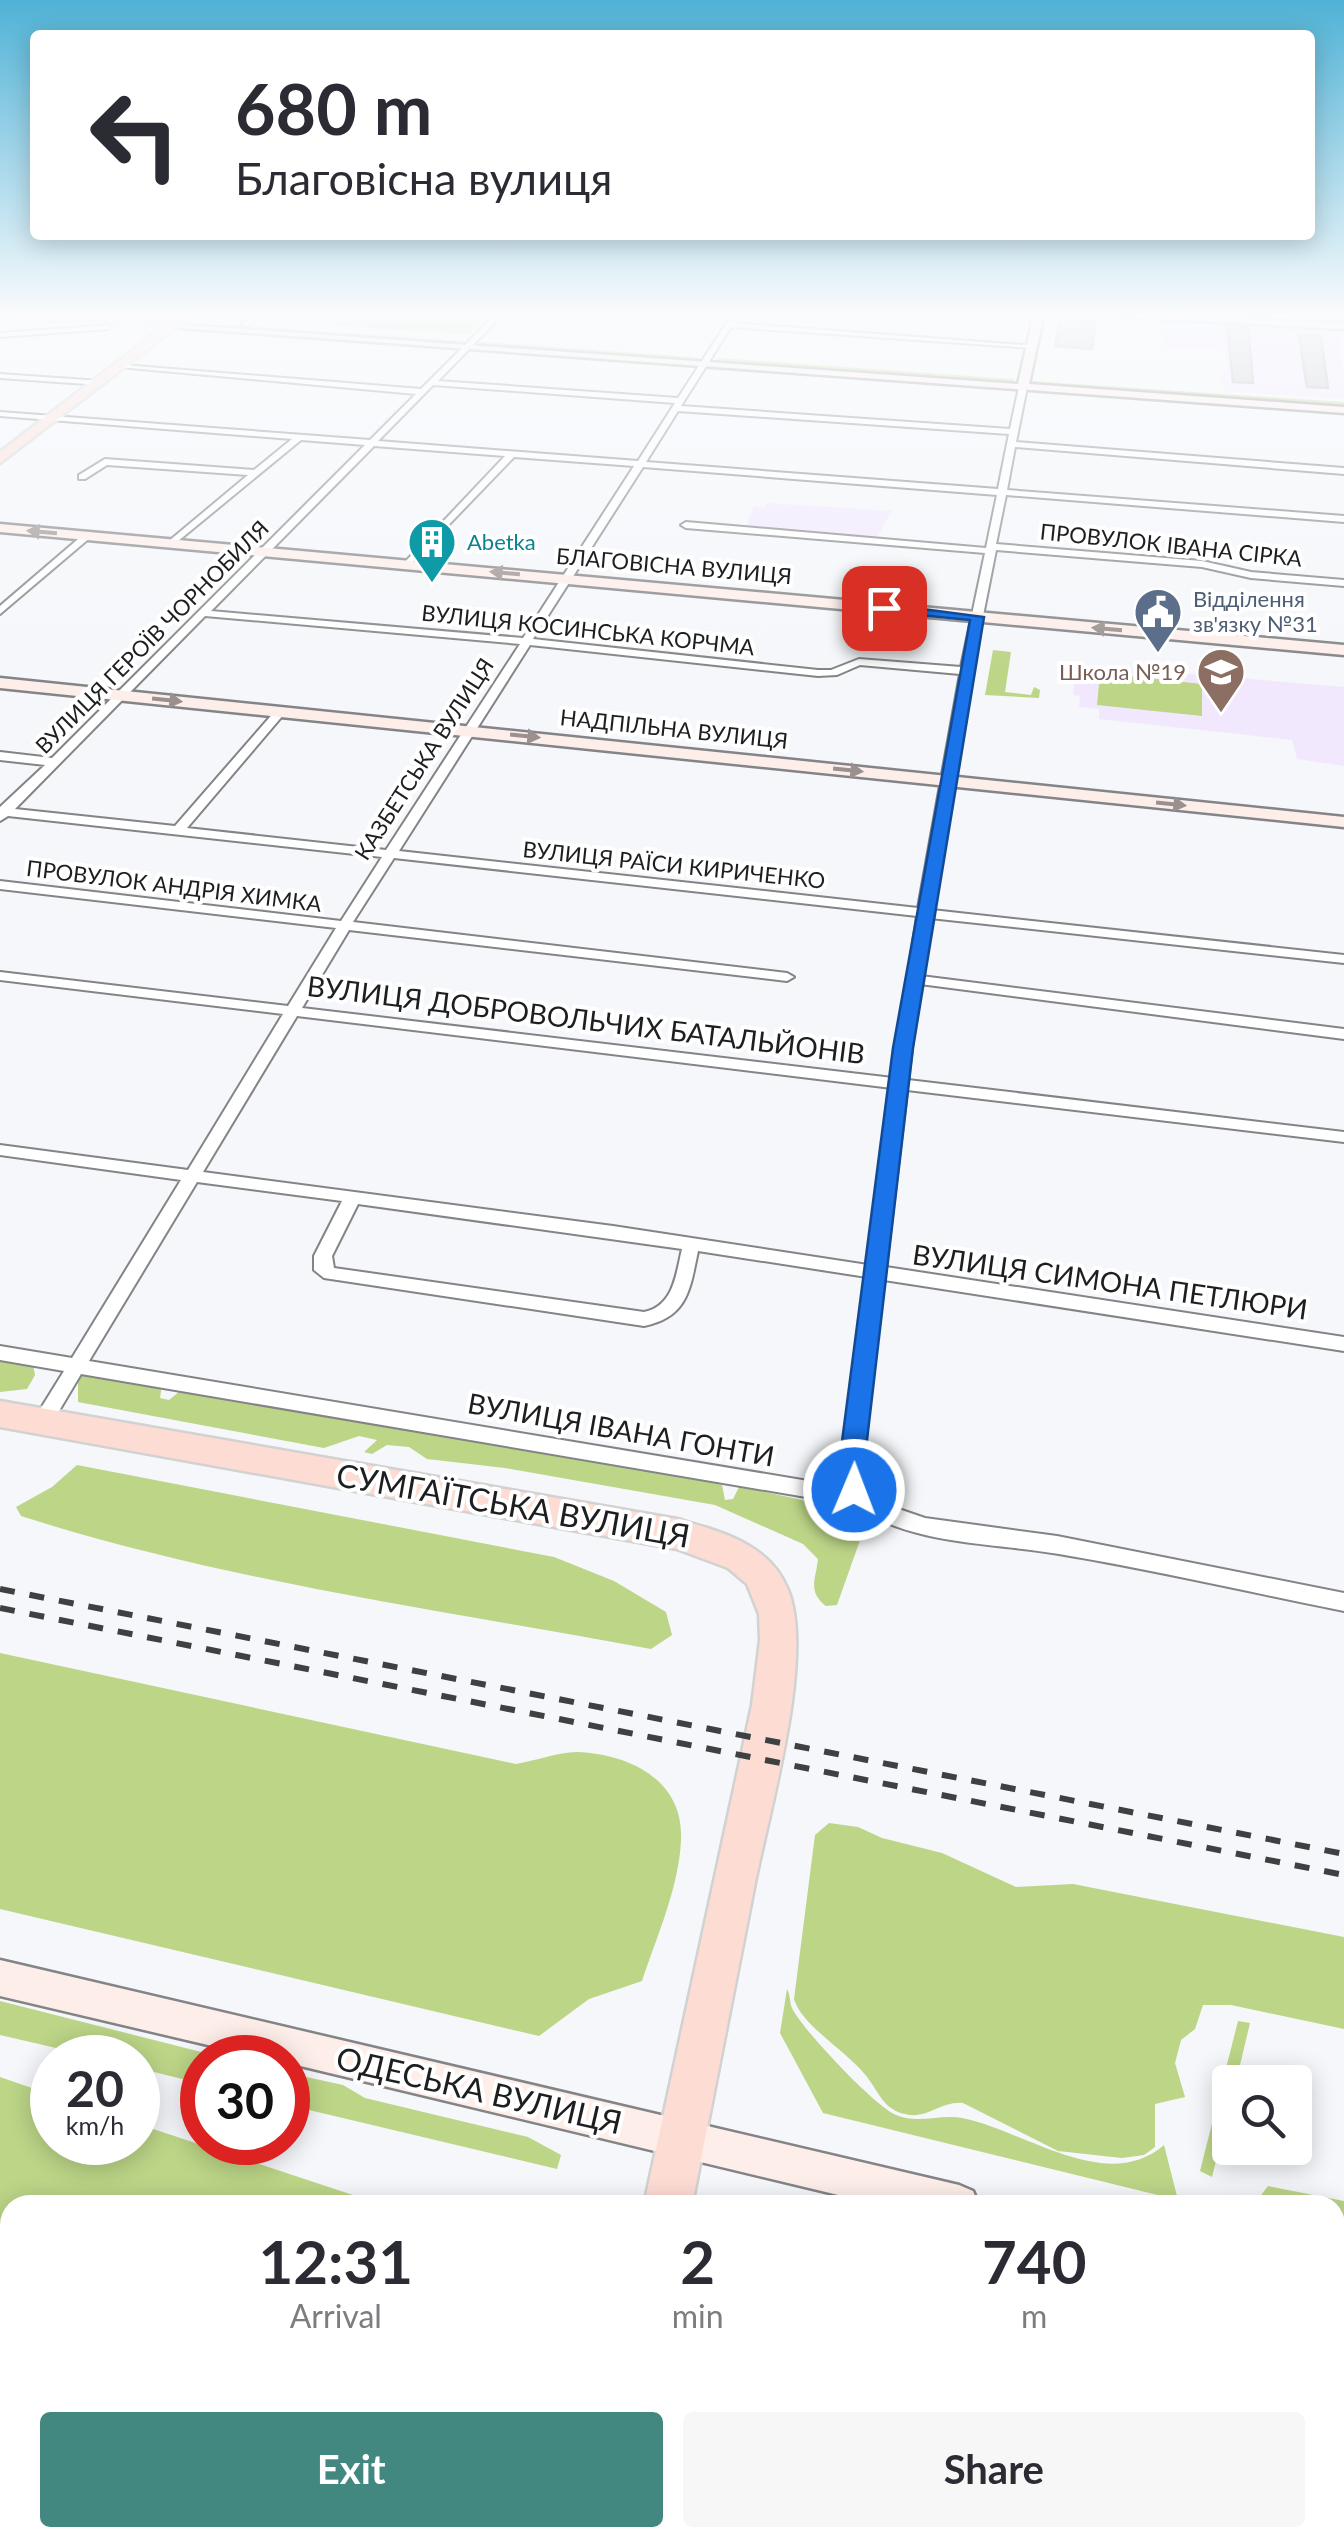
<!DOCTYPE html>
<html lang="en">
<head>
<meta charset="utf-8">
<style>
  :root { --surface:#fff; --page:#f7f7f7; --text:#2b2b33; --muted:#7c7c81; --accent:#428880 }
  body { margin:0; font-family:Lato,sans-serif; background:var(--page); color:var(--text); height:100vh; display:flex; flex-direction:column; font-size:38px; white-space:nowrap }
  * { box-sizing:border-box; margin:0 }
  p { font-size:32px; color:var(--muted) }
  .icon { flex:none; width:55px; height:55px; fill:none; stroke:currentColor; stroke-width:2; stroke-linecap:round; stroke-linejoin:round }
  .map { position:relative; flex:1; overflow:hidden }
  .details { position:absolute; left:0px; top:2195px; width:1345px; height:352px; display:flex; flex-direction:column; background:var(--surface); border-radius:30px 30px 0 0; box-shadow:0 5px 25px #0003 }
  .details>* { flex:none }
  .guide { position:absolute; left:30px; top:30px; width:1285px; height:210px; border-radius:10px; box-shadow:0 5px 25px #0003; background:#fff; color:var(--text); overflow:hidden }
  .fabs { position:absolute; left:1212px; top:2065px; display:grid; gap:20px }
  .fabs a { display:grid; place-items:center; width:100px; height:100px; border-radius:10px; background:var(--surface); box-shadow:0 5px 25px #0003; font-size:50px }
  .speed { position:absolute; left:30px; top:2035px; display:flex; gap:20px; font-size:50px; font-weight:700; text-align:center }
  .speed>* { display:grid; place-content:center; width:130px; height:130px; border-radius:50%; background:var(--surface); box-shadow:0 5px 25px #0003; line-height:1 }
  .speed small { font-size:25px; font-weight:400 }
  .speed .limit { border:15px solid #d22; background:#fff; color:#111 }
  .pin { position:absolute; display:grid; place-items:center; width:85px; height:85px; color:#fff; margin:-42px; border-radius:20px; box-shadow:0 5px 15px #0006 }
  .me { position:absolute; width:110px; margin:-55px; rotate:1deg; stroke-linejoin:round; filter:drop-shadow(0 0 8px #0008) }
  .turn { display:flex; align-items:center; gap:35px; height:210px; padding:0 40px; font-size:45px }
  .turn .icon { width:130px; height:130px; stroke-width:2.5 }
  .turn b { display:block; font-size:70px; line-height:85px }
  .eta { display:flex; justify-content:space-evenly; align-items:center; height:170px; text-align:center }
  .eta b { font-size:60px; font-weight:700; line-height:70px }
  .primary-button { display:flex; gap:20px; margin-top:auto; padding:20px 40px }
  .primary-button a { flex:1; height:115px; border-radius:10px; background:var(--accent); color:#fff; font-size:40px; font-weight:700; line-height:115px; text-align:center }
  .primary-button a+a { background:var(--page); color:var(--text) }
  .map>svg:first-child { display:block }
  .industrial { fill:#fde7e6 }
  .education { fill:#f2e8fd }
  .green { fill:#bcd587 }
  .building { fill:#bec0c3; stroke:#a6a9ab; stroke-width:2.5 }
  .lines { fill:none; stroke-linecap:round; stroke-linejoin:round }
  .street-casing { stroke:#828486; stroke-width:4 }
  .secondary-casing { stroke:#828486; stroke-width:5 }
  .primary-casing { stroke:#d2d2d2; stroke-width:5 }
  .street { fill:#fff; fill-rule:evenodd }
  .secondary { fill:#feeeea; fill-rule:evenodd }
  .primary { fill:#fddcd4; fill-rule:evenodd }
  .rail { stroke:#3f4042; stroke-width:6; stroke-dasharray:15 15; stroke-linecap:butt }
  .oneway { fill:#99908f }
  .route { fill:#1a73e8; stroke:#114b97; stroke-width:2.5 }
  .labels { text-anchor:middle; stroke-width:8; stroke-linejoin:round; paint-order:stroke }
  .far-culture-label { font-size:22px; fill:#0d838f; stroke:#fff; text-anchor:start }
  .far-street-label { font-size:22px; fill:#1d1e1f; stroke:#fff }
  .far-service-label { font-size:22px; fill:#4e5e75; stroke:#fff; text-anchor:start }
  .far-education-label { font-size:22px; fill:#785e54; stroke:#fff; text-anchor:end }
  .street-label { font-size:28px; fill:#1d1e1f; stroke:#fff }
  .near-street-label { font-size:32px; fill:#1d1e1f; stroke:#fff }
</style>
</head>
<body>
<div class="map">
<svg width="1344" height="2546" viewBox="0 0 1344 2546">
  <rect width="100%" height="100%" fill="#f5f7fa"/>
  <polygon class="industrial" points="922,2538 1024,2538 1024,2546 912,2546"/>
  <g class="education">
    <polygon points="1165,317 1344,328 1340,336 1344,399 1225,391 1219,376 1226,369 1226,351 1164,347"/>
    <polygon points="767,503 892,511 876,538 746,527 754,506 765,508"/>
    <polygon points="1076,664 1344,687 1344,766 1297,759 1292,740 1099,719 1099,709 1079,707 1080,696 1073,695"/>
  </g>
  <g class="green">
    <polygon points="352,313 490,313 469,334 336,326"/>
    <polygon points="233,325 461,341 463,341 459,345 219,328"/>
    <polygon points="482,342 693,357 698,358 695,362 475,347"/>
    <polygon points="719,358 1013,379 1015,380 1014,384 711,363"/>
    <polygon points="1032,381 1344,402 1344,408 1031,385"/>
    <polygon points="993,650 1011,652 1005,692 1031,695 1034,687 1040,690 1039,698 985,695"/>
    <polygon points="1100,673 1202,684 1202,716 1097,705"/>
    <polygon points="0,1358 33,1364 35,1375 27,1389 0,1392"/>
    <path d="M86 1371 162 1385 160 1398 169 1400 185 1387 619 1461 722 1485 725 1500 733 1499 739 1487C767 1493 850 1505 864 1529L837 1605 826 1606C807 1591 816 1579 818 1559L803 1544 715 1505 505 1468 427 1459 409 1447 387 1445 372 1454 364 1452 377 1440 359 1436 324 1448 78 1402V1378Z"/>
    <path d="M77 1465 554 1557 614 1581 666 1612 672 1635 651 1649C441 1610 224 1581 21 1516L16 1507 52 1487Z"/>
    <path d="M0 1653 516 1764C535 1761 558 1752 577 1752 628 1754 684 1779 681 1840 679 1887 657 1936 642 1981L589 1999 539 2036 0 1909Z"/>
    <path d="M829 1823 858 1827 882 1838 942 1853 1016 1887 1073 1884 1344 1937V2029L1231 2005H1203L1195 2029 1181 2040 1175 2063 1185 2097 1155 2104V2147L1144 2155 1122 2158 1058 2151 963 2103C940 2101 927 2120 905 2114 887 2110 881 2098 872 2084 854 2054 803 2029 794 1999L815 1835Z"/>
    <path d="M787 1989C791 1996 789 2003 793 2010 806 2033 871 2102 894 2114 916 2125 940 2114 962 2118 1024 2130 1106 2195 1164 2145L1178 2200 823 2113 780 2033Z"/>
    <polygon points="0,2001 221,2057 202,2058 202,2084 138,2068 138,2058 95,2057 0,2035"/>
    <polygon points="1238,2021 1250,2023 1236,2082 1230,2082 1230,2105 1212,2177 1200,2171"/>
    <polygon points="288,2073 343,2085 365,2098 528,2137 561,2155 557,2169 288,2105"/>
    <polygon points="0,2077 52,2095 52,2142 138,2142 138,2124 383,2205 10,2205 10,2538 485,2538 484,2546 0,2546"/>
    <polygon points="1268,2186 1344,2201 1344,2223 1335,2221 1335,2205 1255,2203"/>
    <polygon points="676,2538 806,2538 801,2546 675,2546"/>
  </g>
  <g class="building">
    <polygon points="1060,318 1096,320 1092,349 1055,346"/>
    <polygon points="1227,326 1248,327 1253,383 1233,382"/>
    <polygon points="1299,335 1321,336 1328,388 1307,387"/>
  </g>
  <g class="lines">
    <g class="street-casing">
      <g id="street">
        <polygon points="253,313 261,313 247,326 241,326"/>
        <path d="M497 313H504L438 381 678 398 733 313H740L734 323 1036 346 1032 348 731 327 681 406 1010 429 1019 387 1023 385 1027 387 1016 442 1344 468V474L1015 447 1007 490 1344 516V522L1006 495 996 544 1202 561 1251 572 1344 580V586L1251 578 1202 567 996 550 967 696 932 910 1344 955V963L930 918 921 976 1344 1029V1039L920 984 908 1080 1344 1132V1142L907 1090 886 1267 1344 1337V1351L884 1280 861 1480 866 1493 884 1504 925 1518 1057 1536 1344 1593V1611C1249 1592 1155 1570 1059 1554 990 1542 914 1546 853 1505L81 1374 50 1426 43 1429 36 1426 33 1421 64 1371 0 1360V1346L72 1358 181 1180 0 1155V1145L188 1170 283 1014 0 980V972L288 1006 336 928 0 889V881L341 921 382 857 8 816 0 821V807L45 765 0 760V752L52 758 365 445 301 440 172 546 167 543 169 541 248 475 107 465 85 479H79V475L105 459 254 470 292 439 0 416V412L370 440 416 394 119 367 123 365 421 389ZM433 385 675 403 638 461 378 441ZM678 411 1009 434 998 489 646 462ZM374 446 505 456 404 563V567L407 568 514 457 634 466 523 638 211 611ZM643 467 997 495 986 548 686 522 681 525 686 528 985 553 961 667 859 659 831 670H818L533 639ZM205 616 520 644 386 850 187 828 284 714 286 712 280 709 276 710 175 826 15 809ZM530 645 818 676 837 675 860 665 960 674 918 908 399 851ZM394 858 917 916 893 1078 302 1008 349 930 787 981 794 977 787 973 353 922ZM297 1016 892 1088 868 1265 613 1226 203 1172ZM197 1182 342 1201 314 1256V1270L324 1278 644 1326C688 1317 690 1289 698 1251L867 1277 843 1457 841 1480 844 1487 89 1361ZM358 1204 682 1249C676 1274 674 1306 644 1312L334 1268 332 1256Z"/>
        <polygon points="635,313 689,313 686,315"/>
        <polygon points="111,325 108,329 0,337 0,333"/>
        <polygon points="0,374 101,381 105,383 101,385 0,378"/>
        <polygon points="84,534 92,536 0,614 0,606"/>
      </g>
    </g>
    <g class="secondary-casing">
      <g id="secondary">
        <polygon points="1034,313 1044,313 1029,384 1344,407 1344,413 167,327 172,324 1018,384"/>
        <polygon points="1103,313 1344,323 1344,329 1108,316"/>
        <polygon points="0,524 1344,645 1344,655 0,532"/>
        <polygon points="0,678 1344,817 1344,827 0,688"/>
        <polygon points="0,1960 959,2185 973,2191 979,2205 880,2205 288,2063 288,2058 263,2058 0,1996"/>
        <polygon points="1335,2274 1344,2276 1344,2316 1335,2314"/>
      </g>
    </g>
    <g class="primary-casing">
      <g id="primary">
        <polygon points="0,313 180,316 186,320 0,463 0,452 168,323 0,318"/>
        <path d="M0 1401 677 1519C721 1532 769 1543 788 1590 815 1656 769 1811 755 1883 734 1990 713 2098 692 2205H644L752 1705 760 1640 759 1614 747 1584 728 1568 677 1549 0 1427Z"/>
        <polygon points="560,2538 614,2538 612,2546 558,2546"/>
        <polygon points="615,2538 669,2538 668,2546 614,2546"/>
      </g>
    </g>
    <use href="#street" class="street"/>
    <use href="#secondary" class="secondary"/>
    <use href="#primary" class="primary"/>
    <g class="rail">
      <polyline points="0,1589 1344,1854"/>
      <polyline points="0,1608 1344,1875"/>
    </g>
  </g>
  <defs><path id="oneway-solid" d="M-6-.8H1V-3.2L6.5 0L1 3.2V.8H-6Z" transform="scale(2.5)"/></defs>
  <g class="oneway">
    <use href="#oneway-solid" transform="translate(42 532) rotate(-175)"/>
    <use href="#oneway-solid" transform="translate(505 573) rotate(-175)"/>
    <use href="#oneway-solid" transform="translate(1107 629) rotate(-175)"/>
    <use href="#oneway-solid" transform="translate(167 700) rotate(6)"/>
    <use href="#oneway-solid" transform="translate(525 736) rotate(6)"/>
    <use href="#oneway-solid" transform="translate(848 770) rotate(6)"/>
    <use href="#oneway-solid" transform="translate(1171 804) rotate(6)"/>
  </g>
  <linearGradient id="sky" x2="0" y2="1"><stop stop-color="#4fb2d6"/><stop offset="0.47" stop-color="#fafbfd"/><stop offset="1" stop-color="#fafbfd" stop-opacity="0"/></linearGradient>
  <rect width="1344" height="670" fill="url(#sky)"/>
  <polygon class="route" points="884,604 984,617 913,1048 865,1457 867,1490 854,1501 841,1490 840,1457 893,1048 970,620 879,611"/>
  <defs>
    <g id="building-pin" transform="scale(2.5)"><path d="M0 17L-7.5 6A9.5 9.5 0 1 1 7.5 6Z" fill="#0f9aa8" stroke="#fff"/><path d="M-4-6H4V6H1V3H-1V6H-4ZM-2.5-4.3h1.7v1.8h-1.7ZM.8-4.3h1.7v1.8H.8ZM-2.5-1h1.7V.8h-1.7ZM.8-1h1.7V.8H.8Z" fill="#fff"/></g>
    <g id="civic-pin" transform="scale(2.5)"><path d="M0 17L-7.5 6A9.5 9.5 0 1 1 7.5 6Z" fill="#5c6f8a" stroke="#fff"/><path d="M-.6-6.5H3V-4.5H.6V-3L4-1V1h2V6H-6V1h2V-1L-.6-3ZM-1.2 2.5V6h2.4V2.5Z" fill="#fff"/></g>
    <g id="school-pin" transform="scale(2.5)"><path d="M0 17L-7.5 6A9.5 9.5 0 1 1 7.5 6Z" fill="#8d6e63" stroke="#fff"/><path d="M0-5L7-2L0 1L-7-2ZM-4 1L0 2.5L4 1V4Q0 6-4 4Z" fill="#fff"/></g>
  </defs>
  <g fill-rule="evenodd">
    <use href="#building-pin" x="432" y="542"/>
    <use href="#civic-pin" x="1158" y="612"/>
    <use href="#school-pin" x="1221" y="672"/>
  </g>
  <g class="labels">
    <g class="far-culture-label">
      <text x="467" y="550">Abetka</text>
    </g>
    <g class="far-street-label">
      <text transform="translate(1171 545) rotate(6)" y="8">ПРОВУЛОК ІВАНА СІРКА</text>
      <text transform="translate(674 566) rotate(5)" y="8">БЛАГОВІСНА ВУЛИЦЯ</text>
      <text transform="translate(588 630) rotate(6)" y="8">ВУЛИЦЯ КОСИНСЬКА КОРЧМА</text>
      <text transform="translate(152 637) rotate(-45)" y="8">ВУЛИЦЯ ГЕРОЇВ ЧОРНОБИЛЯ</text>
      <text transform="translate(674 729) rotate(6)" y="8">НАДПІЛЬНА ВУЛИЦЯ</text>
      <text transform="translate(424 759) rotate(-57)" y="8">КАЗБЕТСЬКА ВУЛИЦЯ</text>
      <text transform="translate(674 865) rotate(6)" y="8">ВУЛИЦЯ РАЇСИ КИРИЧЕНКО</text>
      <text transform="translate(174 886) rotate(7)" y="8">ПРОВУЛОК АНДРІЯ ХИМКА</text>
    </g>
    <g class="far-service-label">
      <text x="1193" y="607">Відділення<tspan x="1193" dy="25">зв'язку №31</tspan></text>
    </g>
    <g class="far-education-label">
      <text x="1186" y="680">Школа №19</text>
    </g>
    <g class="street-label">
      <text transform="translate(586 1020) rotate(7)" y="10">ВУЛИЦЯ ДОБРОВОЛЬЧИХ БАТАЛЬЙОНІВ</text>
      <text transform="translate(1110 1282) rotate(8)" y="10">ВУЛИЦЯ СИМОНА ПЕТЛЮРИ</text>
      <text transform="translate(621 1430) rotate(10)" y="10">ВУЛИЦЯ ІВАНА ГОНТИ</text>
    </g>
    <g class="near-street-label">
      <text transform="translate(513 1506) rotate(10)" y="11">СУМГАЇТСЬКА ВУЛИЦЯ</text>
      <text transform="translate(479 2091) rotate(13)" y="11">ОДЕСЬКА ВУЛИЦЯ</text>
    </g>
  </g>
</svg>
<div class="fabs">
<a><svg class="icon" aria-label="search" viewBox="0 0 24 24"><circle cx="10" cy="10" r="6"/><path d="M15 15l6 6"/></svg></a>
</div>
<div class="speed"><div>20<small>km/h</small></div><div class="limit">30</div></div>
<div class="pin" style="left:884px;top:608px;background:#d93025"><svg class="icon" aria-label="arrive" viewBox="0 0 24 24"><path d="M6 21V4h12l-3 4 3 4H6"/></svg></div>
<svg class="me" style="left:854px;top:1490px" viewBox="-20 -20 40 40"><circle r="17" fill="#1a73e8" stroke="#fff" stroke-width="3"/><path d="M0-11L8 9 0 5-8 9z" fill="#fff"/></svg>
<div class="guide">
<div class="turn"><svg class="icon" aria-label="left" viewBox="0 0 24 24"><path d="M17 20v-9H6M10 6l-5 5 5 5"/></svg><div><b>680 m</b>Благовісна вулиця</div></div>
</div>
<section class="details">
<div class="eta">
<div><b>12:31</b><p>Arrival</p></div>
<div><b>2</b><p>min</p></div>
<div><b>740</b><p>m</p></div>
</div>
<div class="primary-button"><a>Exit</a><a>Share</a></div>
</section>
</div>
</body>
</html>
